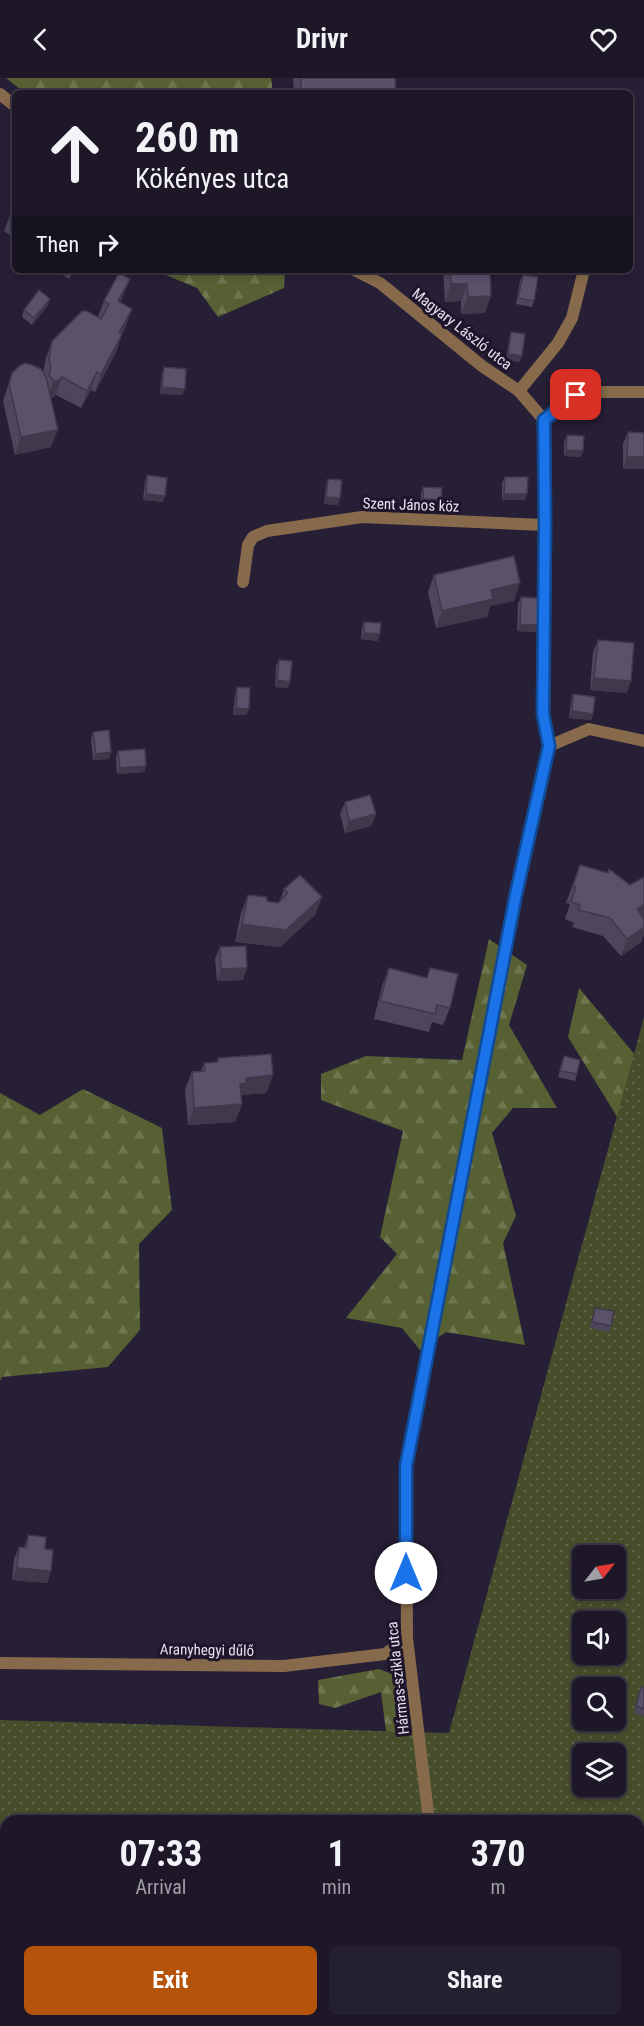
<!DOCTYPE html>
<html lang="en">
<head>
<meta charset="utf-8">
<style>
  :root { --surface:#1d1728; --page:#252030; --text:#f1f3f6; --muted:#a09fa8; --line:#3b3645; --accent:#b45309 }
  body { margin:0; font-family:"Roboto Condensed",sans-serif; background:var(--page); color:var(--text); height:100vh; display:flex; flex-direction:column; font-size:22px; white-space:nowrap }
  * { box-sizing:border-box; margin:0 }
  p { font-size:20px; color:var(--muted) }
  .icon { flex:none; width:33px; height:33px; fill:none; stroke:currentColor; stroke-width:2; stroke-linecap:round; stroke-linejoin:round }
  .map { position:relative; flex:1; overflow:hidden }
  .panel { position:absolute; left:0px; top:1737px; width:645px; height:212px; display:flex; flex-direction:column; background:var(--surface); border-radius:18px 18px 0 0; box-shadow:0 3px 9px #0003,0 0 0 2px var(--line) }
  .panel>* { flex:none }
  .hud { position:absolute; left:12px; top:12px; width:621px; height:183px; border-radius:9px; box-shadow:0 3px 9px #0003,0 0 0 2px var(--line); background:#1d1728; color:var(--text); overflow:hidden }
  .needle { width:39px; rotate:59deg }
  .buttons { position:absolute; left:572px; top:1467px; display:grid; gap:12px }
  .buttons a { display:grid; place-items:center; width:54px; height:54px; border-radius:9px; background:var(--surface); box-shadow:0 3px 9px #0003,0 0 0 2px var(--line); font-size:30px }
  .pin { position:absolute; display:grid; place-items:center; width:51px; height:51px; color:#fff; margin:-26px; border-radius:12px; box-shadow:0 3px 9px #0006 }
  .me { position:absolute; width:66px; margin:-33px; rotate:0deg; stroke-linejoin:round; filter:drop-shadow(0 0 4px #0008) }
  .turn { display:flex; align-items:center; gap:21px; height:126px; padding:0 24px; font-size:27px }
  .turn .icon { width:78px; height:78px; stroke-width:2.5 }
  .turn b { display:block; font-size:42px; line-height:51px }
  .then { display:flex; align-items:center; height:57px; padding:0 24px; background:#0003; gap:12px; font-size:22px }
  .eta { display:flex; justify-content:space-evenly; align-items:center; height:102px; text-align:center }
  .eta b { font-size:36px; font-weight:700; line-height:42px }
  .button { display:flex; gap:12px; margin-top:auto; padding:12px 24px }
  .button a { flex:1; height:69px; border-radius:9px; background:var(--accent); color:#fff; font-size:24px; font-weight:700; line-height:69px; text-align:center }
  .button a+a { background:var(--page); color:var(--text) }
  header { display:flex; justify-content:space-between; align-items:center; height:78px; padding:0 24px; background:var(--surface); font-size:27px; font-weight:700 }
  .map>svg:first-child { display:block }
  .forest { fill:url(#forest-firs) }
  .park { fill:url(#park-dots); fill-rule:evenodd }
  .lines { fill:none; stroke-linecap:round; stroke-linejoin:round }
  .street { stroke:#876a4b; stroke-width:12 }
  .wall { fill:#4d465c }
  .shaded-wall { fill:#3f394b }
  .building { fill:#5a516b; stroke:#3f394b; stroke-width:1.5 }
  .route-casing { stroke:#114b97; stroke-width:15 }
  .route { stroke:#1a73e8; stroke-width:10 }
  .labels { text-anchor:middle; stroke-width:6; stroke-linejoin:round; paint-order:stroke }
  .street-label { font-size:15px; fill:#e5e0f0; stroke:#1e152b }
</style>
</head>
<body>
<header><svg class="icon" aria-label="back" viewBox="0 0 24 24"><path d="M15 5l-7 7 7 7"/></svg>Drivr<svg class="icon" aria-label="heart" viewBox="0 0 24 24"><path d="M12 20l-8-8c-3-5 5-10 8-4 3-6 11-1 8 4z"/></svg></header>
<div class="map">
<svg width="644" height="1948" viewBox="0 0 644 1948">
  <defs>
    <pattern id="forest-firs" width="22" height="20" patternUnits="userSpaceOnUse" patternTransform="scale(1.5)"><rect width="22" height="20" fill="#566032"/><path d="M5 1l3.5 6h-7zM16 11l3.5 6h-7z" fill="#6e7650"/></pattern>
    <pattern id="park-dots" width="8" height="8" patternUnits="userSpaceOnUse" patternTransform="scale(1.5)"><rect width="8" height="8" fill="#464d2b"/><path d="M2 2h.1M6 6h.1" fill="none" stroke="#61664a" stroke-width="1.8" stroke-linecap="round"/></pattern>
  </defs>
  <rect width="100%" height="100%" fill="#271f36"/>
  <g class="forest">
    <polygon points="6,0 271,0 273,15 25,15"/>
    <polygon points="154,192 285,192 284,210 218,239 197,210"/>
    <polygon points="489,861 527,887 509,947 557,1030 513,1030 492,1055 516,1138 503,1165 525,1267 446,1254 420,1272 402,1250 346,1240 397,1176 380,1159 403,1053 321,1022 321,996 366,978 462,982"/>
    <polygon points="579,910 641,984 640,1076 568,959"/>
    <polygon points="83,1011 162,1050 172,1132 139,1166 140,1252 108,1289 2,1299 0,1303 0,1015 40,1037"/>
    <polygon points="379,1591 403,1600 417,1743 390,1685 381,1614 335,1630 319,1626 318,1602"/>
  </g>
  <path class="park" d="M644 939V1948H0V1642L449 1655ZM582 1478H615V1510H582ZM582 1544H615V1576H582ZM582 1610H615V1642H582ZM582 1676H615V1708H582ZM6 1743H639V1942H6Z"/>
  <g class="lines">
    <g class="street">
      <polyline points="0,16 15,28"/>
      <polyline points="354,192 380,205 482,288 519,313 544,342"/>
      <polyline points="519,313 558,265 572,240 584,192"/>
      <polyline points="544,342 576,317 588,314 644,314"/>
      <polyline points="243,504 248,467 253,459 267,453 362,439 545,447"/>
      <polyline points="549,668 589,651 644,663"/>
      <polyline points="0,1585 284,1588 385,1576 407,1560"/>
      <polyline points="429,1743 407,1560 406,1388 516,816 549,668 544,636 545,447 544,342"/>
      <polyline points="448,1948 448,1942"/>
    </g>
  </g>
  <g class="wall">
    <polygon points="293,0 395,0 396,15 294,15"/>
    <polygon points="15,131 15,160 4,153 9,140"/>
    <polygon points="55,192 74,192 69,201"/>
    <polygon points="443,192 490,192 485,235 461,236 461,223 445,224"/>
    <polygon points="523,197 534,223 532,229 516,226 520,203"/>
    <polygon points="123,218 120,224 126,248 122,256 116,274 95,314 91,312 81,330 56,317 51,320 51,369 15,377 3,323 12,295 43,294 46,280 52,263 98,239 104,223"/>
    <polygon points="48,227 32,247 22,239 24,232"/>
    <polygon points="511,254 520,284 506,282 509,261"/>
    <polygon points="164,289 182,317 160,316 162,295"/>
    <polygon points="628,354 644,355 623,391 623,366"/>
    <polygon points="567,357 583,373 581,379 564,378 564,364"/>
    <polygon points="147,397 163,424 143,422 145,404"/>
    <polygon points="505,399 525,422 502,422 502,405"/>
    <polygon points="328,401 338,427 324,426 326,407"/>
    <polygon points="423,409 441,422 439,428 420,428 421,415"/>
    <polygon points="434,497 514,523 490,528 487,539 436,550 428,514"/>
    <polygon points="521,519 536,554 517,553 518,526"/>
    <polygon points="364,544 378,563 361,561 362,550"/>
    <polygon points="598,562 627,615 590,612 593,574"/>
    <polygon points="279,582 288,610 275,609 276,588"/>
    <polygon points="237,609 249,631 246,637 233,637 235,616"/>
    <polygon points="573,616 593,636 591,642 569,640 571,623"/>
    <polygon points="93,654 109,681 93,682 91,661"/>
    <polygon points="118,673 146,688 144,694 117,696 116,679"/>
    <polygon points="345,724 376,736 371,748 345,755 340,736"/>
    <polygon points="580,787 644,839 643,840 641,864 621,878 603,858 572,849 574,845 565,841 570,826 566,825"/>
    <polygon points="284,811 315,837 280,869 235,864 241,835 248,817 267,823 278,825 280,822"/>
    <polygon points="220,869 243,902 217,903 215,881"/>
    <polygon points="389,890 426,900 430,890 450,930 443,947 432,944 429,954 374,941 382,908"/>
    <polygon points="564,978 577,996 575,1003 558,999"/>
    <polygon points="218,980 273,997 266,1015 242,1017 241,1019 242,1026 235,1044 188,1047 185,1011 192,994 201,993 204,985 216,984"/>
    <polygon points="595,1230 611,1248 609,1254 590,1250"/>
    <polygon points="28,1457 45,1471 51,1493 47,1505 12,1502 14,1481 19,1469 24,1470"/>
    <polygon points="641,1609 644,1610 644,1638 634,1635"/>
    <polygon points="639,1909 644,1911 644,1948 634,1948 628,1947 629,1942 639,1942"/>
  </g>
  <g class="shaded-wall">
    <polygon points="130,201 123,218 111,240 118,223"/>
    <polygon points="451,206 467,206 461,223 445,224"/>
    <polygon points="491,218 485,235 461,236 468,219"/>
    <polygon points="50,221 48,227 32,247 34,240"/>
    <polygon points="132,231 126,248 113,272 119,255"/>
    <polygon points="122,256 116,274 95,314 101,296"/>
    <polygon points="508,276 522,278 520,284 506,282"/>
    <polygon points="97,294 91,312 81,330 87,313"/>
    <polygon points="62,299 56,317 51,321 47,320 54,303"/>
    <polygon points="162,309 185,311 182,317 160,316"/>
    <polygon points="58,352 51,369 15,377 21,359"/>
    <polygon points="566,372 583,373 581,379 564,378"/>
    <polygon points="627,379 644,379 644,391 623,391"/>
    <polygon points="146,416 165,418 163,424 143,422"/>
    <polygon points="504,416 527,416 525,422 502,422"/>
    <polygon points="326,419 340,420 338,427 324,426"/>
    <polygon points="423,421 441,422 439,428 420,428"/>
    <polygon points="520,505 514,523 490,528 487,539 436,550 442,533 491,512"/>
    <polygon points="520,547 538,547 536,554 517,553"/>
    <polygon points="364,555 380,556 378,563 361,561"/>
    <polygon points="594,600 631,603 627,615 590,612"/>
    <polygon points="277,602 290,604 288,610 275,609"/>
    <polygon points="236,630 249,631 246,637 233,637"/>
    <polygon points="572,633 593,636 591,642 569,640"/>
    <polygon points="111,674 109,681 93,682 96,676"/>
    <polygon points="146,688 144,694 117,696 120,690"/>
    <polygon points="376,736 371,748 345,755 349,743"/>
    <polygon points="322,819 315,837 280,869 235,864 242,846"/>
    <polygon points="644,826 644,839 630,848 637,831"/>
    <polygon points="644,849 644,857 641,864 621,878 627,861"/>
    <polygon points="247,890 243,902 217,903 221,891"/>
    <polygon points="273,997 266,1015 242,1017 240,1023 240,1006 246,1000"/>
    <polygon points="242,1026 235,1044 188,1047 194,1030"/>
    <polygon points="17,1490 51,1493 47,1505 12,1502"/>
  </g>
  <g class="building">
    <polygon points="301,0 395,0 396,15 301,15"/>
    <polygon points="15,131 15,145 9,140"/>
    <polygon points="450,192 490,192 491,218 468,219 467,206 451,206"/>
    <polygon points="119,195 130,201 118,223 132,231 119,255 122,256 101,296 97,294 87,313 62,299 57,303 54,303 49,297 51,289 49,281 52,263 82,233 87,233 101,241 109,226 104,223"/>
    <polygon points="523,197 538,199 534,223 518,220"/>
    <polygon points="39,212 50,221 34,240 24,232"/>
    <polygon points="511,254 525,256 522,278 508,276"/>
    <polygon points="25,285 32,287 41,291 46,299 58,352 21,359 9,306 12,295 18,289"/>
    <polygon points="164,289 186,291 185,311 162,309"/>
    <polygon points="628,354 644,355 644,379 627,379"/>
    <polygon points="567,357 584,358 583,373 566,372"/>
    <polygon points="147,397 167,400 165,418 146,416"/>
    <polygon points="505,399 528,399 527,416 504,416"/>
    <polygon points="328,401 342,402 340,420 326,419"/>
    <polygon points="423,409 442,410 441,422 423,421"/>
    <polygon points="514,478 520,505 491,512 493,521 442,533 434,497"/>
    <polygon points="521,519 538,520 538,547 520,547"/>
    <polygon points="364,544 381,545 380,556 364,555"/>
    <polygon points="598,562 634,565 631,603 594,600"/>
    <polygon points="279,582 292,583 290,604 277,602"/>
    <polygon points="237,609 250,610 249,631 236,630"/>
    <polygon points="573,616 595,619 593,636 572,633"/>
    <polygon points="109,652 111,674 96,676 93,654"/>
    <polygon points="145,671 146,688 120,690 118,673"/>
    <polygon points="370,717 376,736 349,743 345,724"/>
    <polygon points="580,787 608,795 609,791 630,807 644,799 644,826 637,831 644,841 644,849 627,861 610,840 579,832 580,827 571,824 576,809 573,807"/>
    <polygon points="300,797 322,819 286,852 242,846 248,817 267,819 267,823 278,825 288,815 284,811"/>
    <polygon points="246,868 247,890 221,891 220,869"/>
    <polygon points="389,890 427,900 430,890 458,896 450,930 437,927 435,936 380,923"/>
    <polygon points="271,976 273,997 246,1000 246,1005 240,1006 242,1026 194,1030 192,994 205,993 204,985 218,984 218,980"/>
    <polygon points="564,978 580,982 577,996 560,993"/>
    <polygon points="595,1230 614,1233 611,1248 592,1244"/>
    <polygon points="28,1457 46,1459 45,1471 53,1472 51,1493 17,1490 19,1469 27,1470"/>
    <polygon points="641,1609 644,1610 644,1631 636,1628"/>
    <polygon points="639,1909 644,1911 644,1937 639,1936"/>
  </g>
  <g class="lines">
    <g class="route-casing">
      <polyline id="route" points="406,1495 406,1388 516,816 549,668 543,636 545,447 544,342 576,317"/>
    </g>
    <use href="#route" class="route"/>
  </g>
  <g class="labels">
    <g class="street-label">
      <text transform="translate(462 251) rotate(38)" y="5">Magyary László utca</text>
      <text transform="translate(411 427) rotate(2)" y="5">Szent János köz</text>
      <text transform="translate(207 1572) rotate(1)" y="5">Aranyhegyi dűlő</text>
      <text transform="translate(398 1600) rotate(-96)" y="5">Hármas-szikla utca</text>
    </g>
  </g>
</svg>
<div class="buttons">
<a><svg class="needle" viewBox="-14 -14 28 28"><path d="M0-13l5 13h-10z" fill="#e53935"/><path d="M0 13l5-13h-10z" fill="#a09fa8"/></svg></a>
<a><svg class="icon" aria-label="sound" viewBox="0 0 24 24"><path d="M4 9h4l5-4v14l-5-4H4zM17 9q2 3 0 6"/></svg></a>
<a><svg class="icon" aria-label="search" viewBox="0 0 24 24"><circle cx="10" cy="10" r="6"/><path d="M15 15l6 6"/></svg></a>
<a><svg class="icon" aria-label="layers" viewBox="0 0 24 24"><path d="M12 4l9 5-9 5-9-5zM3 14l9 5 9-5"/></svg></a>
</div>
<div class="pin" style="left:576px;top:317px;background:#d93025"><svg class="icon" aria-label="arrive" viewBox="0 0 24 24"><path d="M6 21V4h12l-3 4 3 4H6"/></svg></div>
<svg class="me" style="left:406px;top:1495px" viewBox="-20 -20 40 40"><circle r="19" fill="#fff"/><path d="M0-13L10 11 0 6-10 11z" fill="#1a73e8"/></svg>
<div class="hud">
<div class="turn"><svg class="icon" aria-label="ahead" viewBox="0 0 24 24"><path d="M12 20V5M6 11l6-6 6 6"/></svg><div><b>260 m</b>Kökényes utca</div></div>
<div class="then">Then<svg class="icon" aria-label="right" viewBox="0 0 24 24"><path d="M7 20v-9h11M14 6l5 5-5 5"/></svg></div>
</div>
<section class="panel">
<div class="eta">
<div><b>07:33</b><p>Arrival</p></div>
<div><b>1</b><p>min</p></div>
<div><b>370</b><p>m</p></div>
</div>
<div class="button"><a>Exit</a><a>Share</a></div>
</section>
</div>
</body>
</html>
